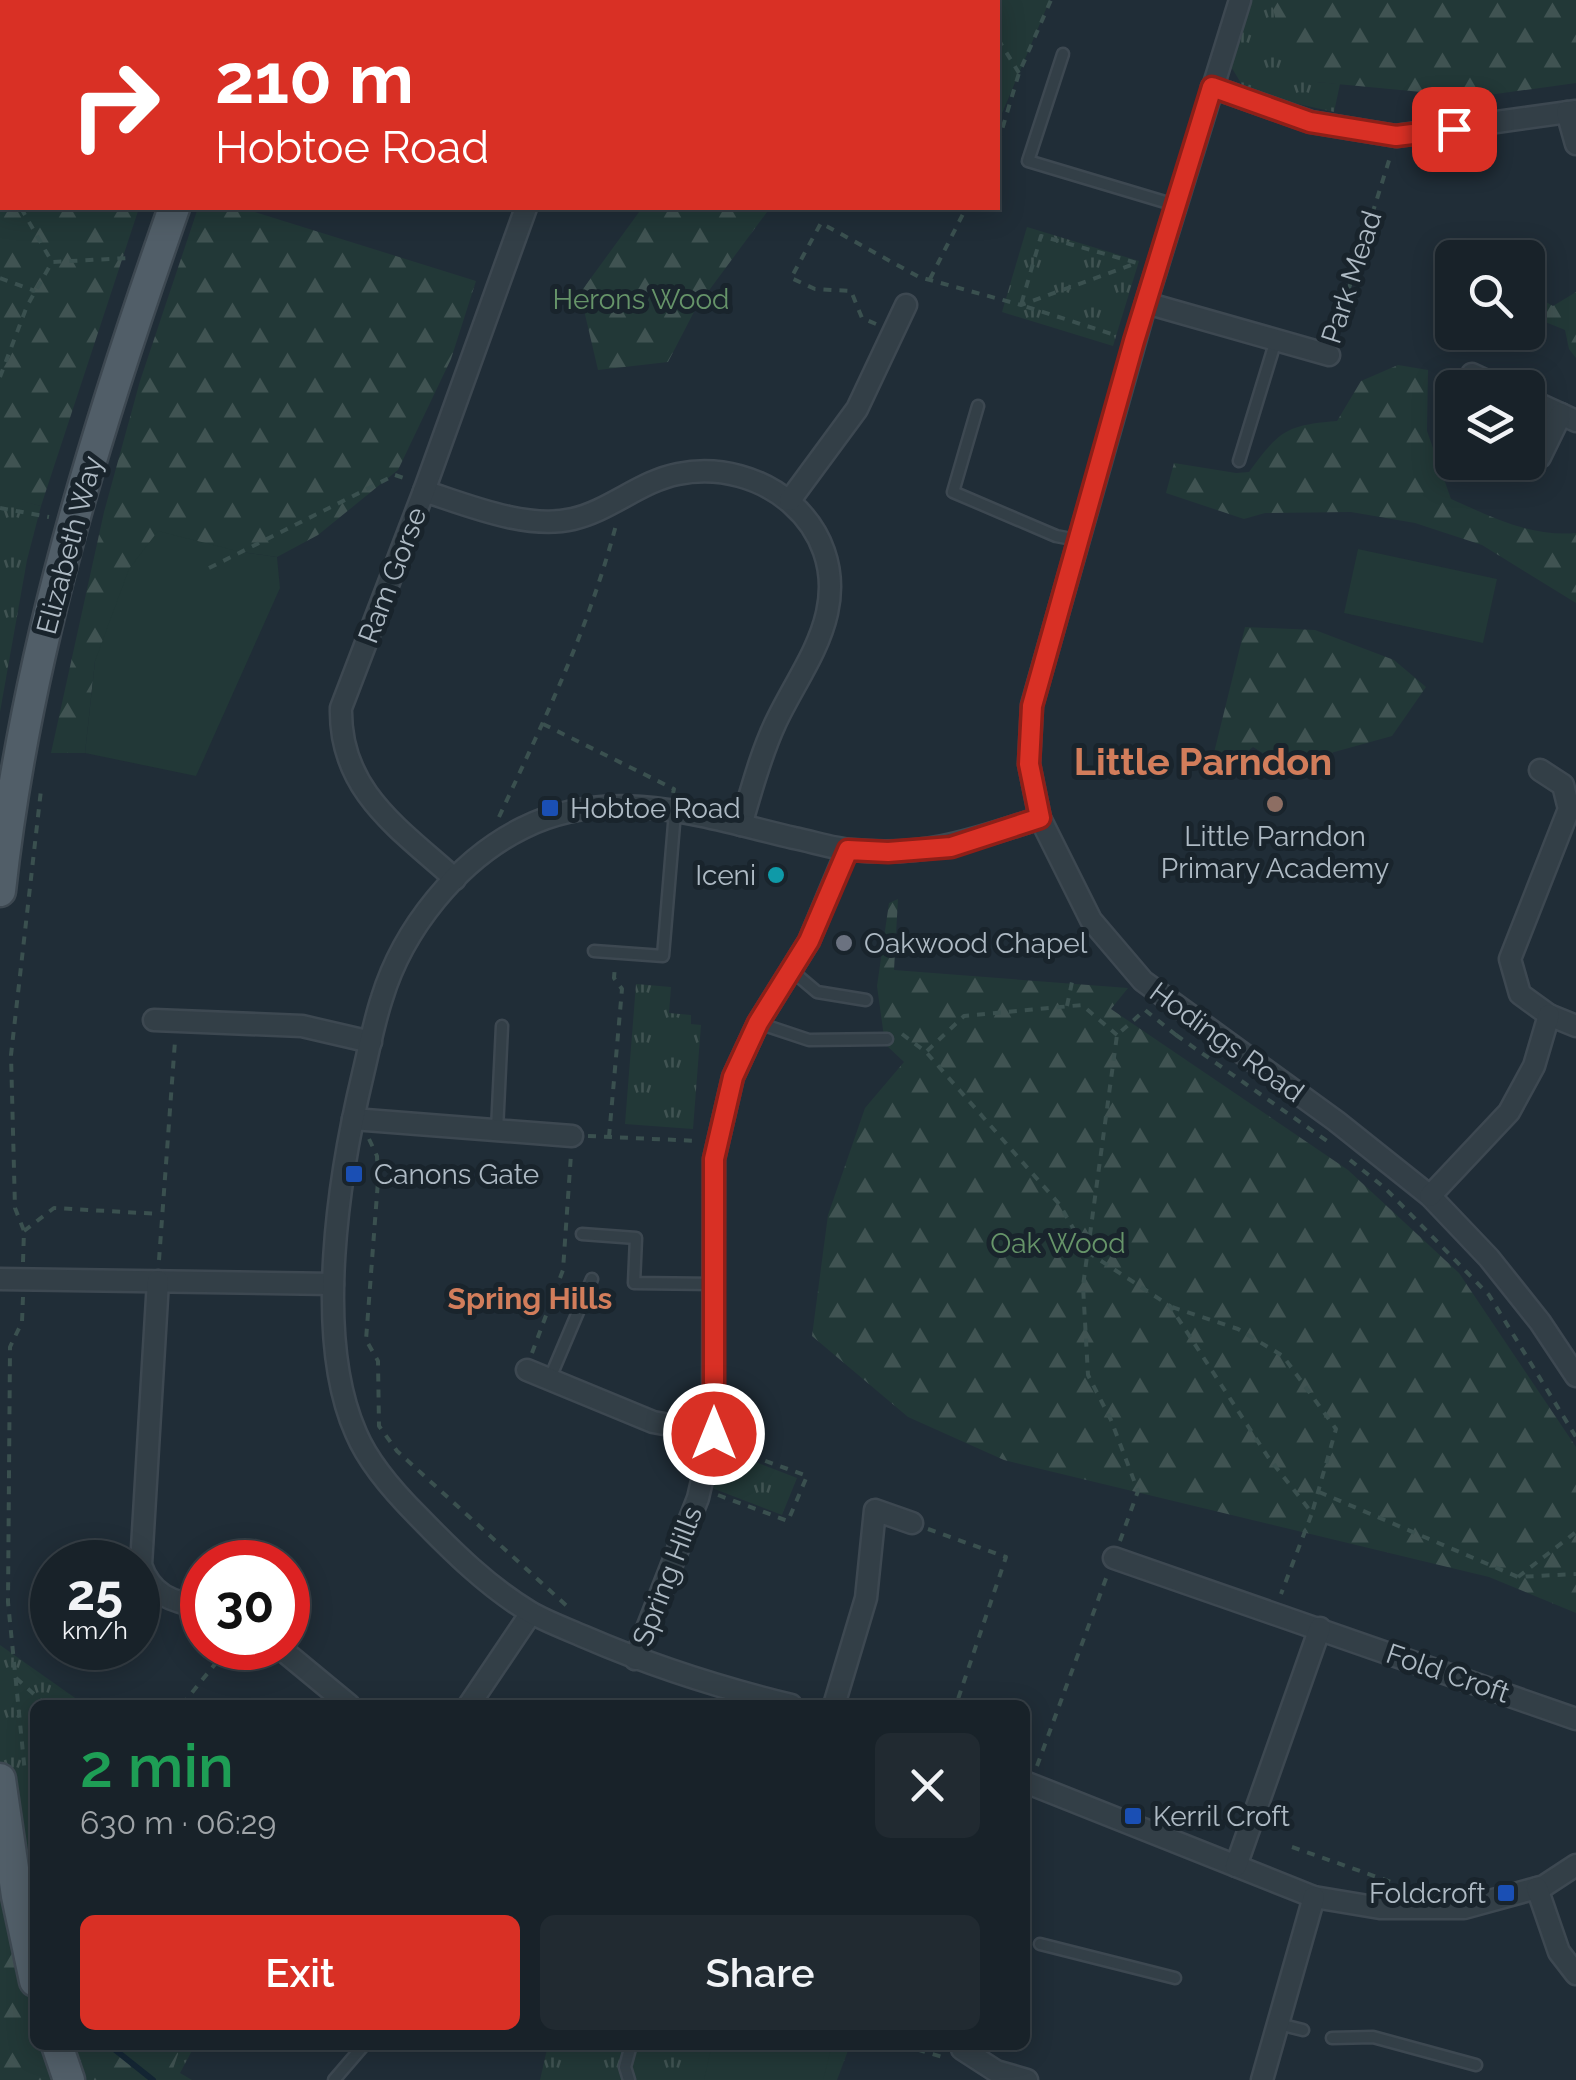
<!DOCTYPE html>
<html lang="en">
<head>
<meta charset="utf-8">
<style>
  :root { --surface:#182229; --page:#212a31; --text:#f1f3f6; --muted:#9fa4a8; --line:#363f46; --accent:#d93025 }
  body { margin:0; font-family:Raleway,sans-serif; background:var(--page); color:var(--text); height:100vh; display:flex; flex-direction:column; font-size:38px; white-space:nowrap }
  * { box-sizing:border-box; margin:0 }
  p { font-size:32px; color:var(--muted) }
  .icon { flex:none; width:55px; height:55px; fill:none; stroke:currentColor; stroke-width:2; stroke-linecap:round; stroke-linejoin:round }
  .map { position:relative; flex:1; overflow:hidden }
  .drawer { position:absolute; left:30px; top:1700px; width:1000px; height:350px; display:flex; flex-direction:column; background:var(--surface); border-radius:15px; box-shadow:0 5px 25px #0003,0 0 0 2px var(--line) }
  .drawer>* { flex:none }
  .guide { position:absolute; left:0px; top:0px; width:1000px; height:210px; box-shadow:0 5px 25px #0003,0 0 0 2px var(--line); background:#d93025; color:#fff; overflow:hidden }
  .buttons { position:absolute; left:1435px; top:240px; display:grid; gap:20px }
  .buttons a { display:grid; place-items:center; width:110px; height:110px; border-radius:15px; background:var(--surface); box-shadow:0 5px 25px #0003,0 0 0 2px var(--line); font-size:50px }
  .speed { position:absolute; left:30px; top:1540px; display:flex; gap:20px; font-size:50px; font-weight:700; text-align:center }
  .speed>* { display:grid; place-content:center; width:130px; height:130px; border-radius:50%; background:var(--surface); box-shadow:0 5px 25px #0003,0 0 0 2px var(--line); line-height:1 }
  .speed small { font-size:25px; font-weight:400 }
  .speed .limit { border:15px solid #d22; background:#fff; color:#111 }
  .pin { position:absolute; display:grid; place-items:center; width:85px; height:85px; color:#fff; margin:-42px; border-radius:20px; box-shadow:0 5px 15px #0006 }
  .me { position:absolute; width:110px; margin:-55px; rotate:0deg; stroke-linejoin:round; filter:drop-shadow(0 0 8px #0008) }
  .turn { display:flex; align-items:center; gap:35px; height:210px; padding:0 50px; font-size:45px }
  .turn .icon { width:130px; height:130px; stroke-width:2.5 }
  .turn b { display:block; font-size:70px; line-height:85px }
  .round { display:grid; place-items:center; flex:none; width:105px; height:105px; border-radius:15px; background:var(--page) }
  .headline { display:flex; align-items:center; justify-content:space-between; height:170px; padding:0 50px }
  h1 { font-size:60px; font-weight:600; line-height:75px; color:#1e9e55 }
  .cta { display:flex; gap:20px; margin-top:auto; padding:20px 50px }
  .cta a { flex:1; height:115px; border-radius:15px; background:var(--accent); color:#fff; font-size:40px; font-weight:600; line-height:115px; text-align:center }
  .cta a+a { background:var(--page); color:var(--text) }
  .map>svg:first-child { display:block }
  .grass { fill:url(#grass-tufts) }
  .forest { fill:url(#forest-firs) }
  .garden { fill:#223837 }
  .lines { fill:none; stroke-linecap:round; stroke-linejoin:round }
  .stream { stroke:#142634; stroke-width:6 }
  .service-casing { stroke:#3d4851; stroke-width:15 }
  .minor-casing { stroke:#3d4851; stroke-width:25 }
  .primary-casing { stroke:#3d4851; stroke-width:35 }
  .path { stroke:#3a504f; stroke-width:4; stroke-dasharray:8 8; stroke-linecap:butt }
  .service { stroke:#333f47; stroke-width:10 }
  .minor { stroke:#333f47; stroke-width:20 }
  .primary { stroke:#515e68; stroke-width:30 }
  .route-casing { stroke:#8d1f18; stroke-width:25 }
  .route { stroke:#d93025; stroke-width:18 }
  .education-dot { fill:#8d6e63; stroke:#19242c; stroke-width:4 }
  .transit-dot { fill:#1a4fb4; stroke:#19242c; stroke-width:4 }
  .culture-dot { fill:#0f9aa8; stroke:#19242c; stroke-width:4 }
  .worship-dot { fill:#6b7280; stroke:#19242c; stroke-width:4 }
  .labels { text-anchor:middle; stroke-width:10; stroke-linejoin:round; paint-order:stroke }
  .street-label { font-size:28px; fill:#aebac4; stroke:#19242c }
  .park-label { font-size:28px; fill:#669469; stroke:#19242c }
  .poi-label { font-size:28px; fill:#aebac4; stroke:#19242c; text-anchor:start }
  .neighbourhood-label { font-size:30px; font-weight:bold; fill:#d27d5b; stroke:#19242c }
  .district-label { font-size:38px; font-weight:bold; fill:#d27d5b; stroke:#19242c }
</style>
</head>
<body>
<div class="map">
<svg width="1576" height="2080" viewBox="0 0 1576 2080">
  <defs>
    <pattern id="grass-tufts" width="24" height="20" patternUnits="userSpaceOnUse" patternTransform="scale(2.5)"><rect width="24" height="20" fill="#223837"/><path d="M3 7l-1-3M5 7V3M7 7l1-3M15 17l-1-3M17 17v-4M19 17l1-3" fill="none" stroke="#405352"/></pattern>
    <pattern id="forest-firs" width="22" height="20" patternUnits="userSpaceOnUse" patternTransform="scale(2.5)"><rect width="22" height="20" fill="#223837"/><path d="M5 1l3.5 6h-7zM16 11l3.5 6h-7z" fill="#405352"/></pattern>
  </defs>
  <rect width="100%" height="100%" fill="#202d37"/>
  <g class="grass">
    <polygon points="1247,0 1271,0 1316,82 1340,84 1334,112 1253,94 1244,88 1230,65"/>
    <polygon points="1027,227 1139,261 1113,346 1002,312"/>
    <polygon points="0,495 41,506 27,560 0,712"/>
    <polygon points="636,984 671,987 669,1013 691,1015 691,1024 701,1025 693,1129 625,1124"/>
    <polygon points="727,1451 797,1478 782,1515 712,1488"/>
    <polygon points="0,1645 85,1705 35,1705 35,2045 195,2045 180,2073 192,2080 0,2080"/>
    <polygon points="548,2045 850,2045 837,2080 540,2080"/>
  </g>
  <g class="forest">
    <polygon points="1271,0 1576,0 1576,83 1474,97 1316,82 1287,68"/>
    <polygon points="0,127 2,208 139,208 41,506 0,496"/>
    <polygon points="198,208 242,208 476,281 451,359 398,470 318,535 277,557 241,552 95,661 85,753 51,753 104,512 140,381"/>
    <polygon points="642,208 770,208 696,308 668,362 598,370 580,293"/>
    <polygon points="1528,285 1537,297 1553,306 1576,292 1576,358 1569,349 1565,330 1528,315"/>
    <path d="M1398 365 1428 370 1427 431 1451 499C1492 517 1530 537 1576 533V603L1482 545 1415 523 1351 512 1265 513 1244 519 1166 493 1174 463 1236 473 1249 472C1279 431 1286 425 1337 421L1361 381Z"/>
    <polygon points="1245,627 1315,630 1394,660 1426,687 1392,736 1284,766 1253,747 1219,774 1211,765"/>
    <polygon points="898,899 894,970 1128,988 1111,1009 1348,1170 1459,1273 1576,1447 1576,1613 1489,1577 1004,1460 908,1417 812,1336 828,1215 865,1108 904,1062 885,1044 877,986 889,903"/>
    <polygon points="0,1875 16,1968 35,2033 35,2045 39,2045 49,2080 0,2080"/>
    <polygon points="82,2045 181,2045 171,2075 177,2080 94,2080"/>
  </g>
  <g class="garden">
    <polygon points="887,0 1050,0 998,123 998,2 886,2"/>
    <polygon points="158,531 241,552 277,557 280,588 196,776 85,753 95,661 129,569"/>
    <polygon points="1358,549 1497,579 1483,643 1344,613"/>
    <polygon points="712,2045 832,2045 823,2080 704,2080"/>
  </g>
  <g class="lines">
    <polyline class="stream" points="109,2045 153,2080"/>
    <g class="service-casing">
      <g id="service">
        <polyline points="1063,54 1028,161 1175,205"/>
        <polyline points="978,406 953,492 1056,536 1077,540"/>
        <polyline points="1239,461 1276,340"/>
        <polyline points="594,951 663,956 675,812"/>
        <polyline points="791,970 817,992 866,1000"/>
        <polyline points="758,1023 809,1040 887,1039"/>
        <polyline points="497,1130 502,1026"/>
        <polyline points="582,1234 636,1238 634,1283 714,1284"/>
        <polyline points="550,1378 592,1279"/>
        <polyline points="1040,1944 1175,1978"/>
        <polyline points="1279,2024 1303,2030"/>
        <polyline points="1332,2038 1373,2037 1476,2065"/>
        <polyline points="334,2080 364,2045"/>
        <polyline points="629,2080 625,2067 631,2045"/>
      </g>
    </g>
    <g class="minor-casing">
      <g id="minor">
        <polyline points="1240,0 1146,303 1032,705 1029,764 1040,818 1091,920 1143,981 1336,1121 1430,1196 1489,1258 1540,1322 1576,1376"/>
        <polyline points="186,2 187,0"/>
        <polyline points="583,2 584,0"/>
        <polyline points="0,6 2,0"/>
        <polyline points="1212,87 1311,122 1396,136 1576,111"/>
        <polyline points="0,106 2,106"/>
        <polyline points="1567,112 1576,144"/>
        <polyline points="1146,303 1329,355"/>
        <polyline points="1472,374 1502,388"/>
        <polyline points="1528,399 1576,421"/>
        <polyline points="1540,457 1561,414"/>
        <path d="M424 491C467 505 527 530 573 519 609 511 641 481 678 474 762 457 847 524 827 613 818 653 792 687 775 724 760 756 751 792 741 825"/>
        <polyline points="790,500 857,409 906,305"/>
        <polyline points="1540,770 1563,785 1569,809 1510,959 1520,994 1549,1015 1576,1026"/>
        <path d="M455 879C400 829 339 791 341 708L424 491 526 208"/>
        <polyline points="154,1020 302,1026 371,1042"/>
        <polyline points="353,1119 572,1136"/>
        <polyline points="1430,1196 1509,1112 1534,1066 1549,1015"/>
        <polyline points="0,1279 333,1284"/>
        <path d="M158 1281 141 1565C151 1595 172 1602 202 1607"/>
        <polyline points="527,1370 653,1422 713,1433"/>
        <polyline points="1114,1558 1576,1719"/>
        <polyline points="280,1648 349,1705"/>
        <polyline points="635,1659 698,1498 713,1433 714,1159 733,1077 758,1023 809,941 847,850"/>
        <polyline points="469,1705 531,1613"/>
        <path d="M791 1705C721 1688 652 1666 585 1637 567 1629 547 1622 530 1612 488 1587 452 1551 418 1516 395 1493 369 1464 356 1433 313 1336 339 1174 363 1074 369 1049 374 1022 382 998 403 929 458 860 523 828 611 784 705 817 794 838 814 842 834 849 853 850 926 857 972 840 1040 818"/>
        <polyline points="834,1705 866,1598 875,1510 912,1523"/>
        <polyline points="1025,1782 1314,1897 1380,1908 1464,1908 1544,1886 1576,1865"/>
        <polyline points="1236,1866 1320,1628"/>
        <polyline points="1537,1888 1559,1952 1576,1974"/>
        <polyline points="962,2045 962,2049 996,2071 1027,2080"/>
        <polyline points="1262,2080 1314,1897"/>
      </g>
    </g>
    <g class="primary-casing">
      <g id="primary">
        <polyline points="247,2 247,0"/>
        <path d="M0 891C25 657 96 429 174 208"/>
        <polyline points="0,1779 17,1896 35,1981"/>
        <polyline points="57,2045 69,2080"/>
      </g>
    </g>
    <g class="path">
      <polyline points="998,7 1000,0"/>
      <polyline points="998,39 1019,73"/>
      <polyline points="998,143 1019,73 1051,0"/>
      <polyline points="0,171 2,176"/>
      <polyline points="21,208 52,262"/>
      <polyline points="0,278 35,291"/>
      <polyline points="930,279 966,208"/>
      <polyline points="876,324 862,318 851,291 815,289 791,278 821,223 919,277 1021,305 1137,263 1041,236 1021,305 1115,335"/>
      <polyline points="1334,336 1391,154"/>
      <polyline points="0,377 27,306 52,262 129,258"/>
      <polyline points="0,508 49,517"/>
      <polyline points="209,568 395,475 407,479"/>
      <polyline points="543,724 674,789 673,793"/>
      <path d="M499 817C545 718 588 631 616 525"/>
      <polyline points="1067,1006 1072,982"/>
      <polyline points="902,1034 926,1052 1060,1205 1086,1251 1170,1306 1268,1457 1312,1513 1281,1594"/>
      <polyline points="1176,1035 1327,1141"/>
      <polyline points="927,1051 964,1016 1082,1005 1117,1035"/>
      <polyline points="588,1136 699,1141"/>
      <polyline points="609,1137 622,989 614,978 615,965"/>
      <polyline points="369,1139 377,1156 378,1181 366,1340 378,1361 379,1426 397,1451 568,1607"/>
      <polyline points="1350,1160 1385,1188 1489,1295 1576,1437"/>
      <polyline points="24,1231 54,1208 160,1214"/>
      <polyline points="159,1260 175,1041"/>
      <polyline points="23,1262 24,1231 15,1208 11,1055 41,790"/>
      <polyline points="23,1297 22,1322 10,1347 8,1602 25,1773"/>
      <polyline points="1172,1307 1238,1329 1283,1356 1336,1429 1312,1513"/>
      <polyline points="532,1353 563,1270 571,1154"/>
      <polyline points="1319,1492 1518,1577 1576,1574"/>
      <polyline points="718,1495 788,1521 807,1476 730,1448"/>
      <polyline points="928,1529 1006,1557 956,1705"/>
      <polyline points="1120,1541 1138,1491 1111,1420 1088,1375 1083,1286 1117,1035 1145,1010 1176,1035 1180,1031"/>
      <polyline points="1518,1577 1576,1532"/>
      <polyline points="16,1678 46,1705"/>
      <polyline points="182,1705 228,1648"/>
      <polyline points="1037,1766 1108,1573"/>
      <polyline points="1292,1847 1394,1883 1398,1889"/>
      <polyline points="30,2004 35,2019"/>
      <polyline points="902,2045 946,2058"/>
    </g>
    <use href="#service" class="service"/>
    <use href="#minor" class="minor"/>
    <use href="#primary" class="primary"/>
  </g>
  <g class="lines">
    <g class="route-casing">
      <polyline id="route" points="714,1434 714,1159 733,1077 758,1023 809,941 848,850 888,852 951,847 1040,818 1029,764 1032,706 1134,341 1212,87 1310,122 1396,136 1454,129"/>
    </g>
    <use href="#route" class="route"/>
  </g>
  <circle class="education-dot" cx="1275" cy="804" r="10"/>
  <g class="transit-dot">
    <rect x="540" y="798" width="20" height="20" rx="5"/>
    <rect x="344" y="1164" width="20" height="20" rx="5"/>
    <rect x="1123" y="1806" width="20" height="20" rx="5"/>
    <rect x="1496" y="1883" width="20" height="20" rx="5"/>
  </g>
  <circle class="culture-dot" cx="776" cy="875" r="10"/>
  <circle class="worship-dot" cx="844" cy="943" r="10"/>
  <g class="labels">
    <g class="street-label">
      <text transform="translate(1351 277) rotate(-72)" y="10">Park Mead</text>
      <text transform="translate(69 545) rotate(-75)" y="10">Elizabeth Way</text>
      <text transform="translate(392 575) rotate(-69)" y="10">Ram Gorse</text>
      <text transform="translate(1227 1042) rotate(36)" y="10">Hodings Road</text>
      <text transform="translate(667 1576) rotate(-69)" y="10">Spring Hills</text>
      <text transform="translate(1448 1673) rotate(19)" y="10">Fold Croft</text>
    </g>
    <g class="park-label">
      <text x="641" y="309">Herons Wood</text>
      <text x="1058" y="1253">Oak Wood</text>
    </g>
    <g class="poi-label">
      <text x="570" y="818">Hobtoe Road</text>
      <text x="1275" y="846" text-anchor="middle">Little Parndon<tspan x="1275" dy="32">Primary Academy</tspan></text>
      <text x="756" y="885" text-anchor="end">Iceni</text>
      <text x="864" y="953">Oakwood Chapel</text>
      <text x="374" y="1184">Canons Gate</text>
      <text x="1153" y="1826">Kerril Croft</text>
      <text x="1486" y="1903" text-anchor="end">Foldcroft</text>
    </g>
    <g class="neighbourhood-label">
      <text x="530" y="1309">Spring Hills</text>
    </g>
    <g class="district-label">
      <text x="1203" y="775">Little Parndon</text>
    </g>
  </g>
</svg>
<div class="buttons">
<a><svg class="icon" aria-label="search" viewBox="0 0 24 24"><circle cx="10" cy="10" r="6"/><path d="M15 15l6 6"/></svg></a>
<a><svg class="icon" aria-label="layers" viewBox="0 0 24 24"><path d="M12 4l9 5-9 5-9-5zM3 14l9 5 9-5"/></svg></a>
</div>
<div class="speed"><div>25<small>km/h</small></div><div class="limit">30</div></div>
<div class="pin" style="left:1454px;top:129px;background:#d93025"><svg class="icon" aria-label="arrive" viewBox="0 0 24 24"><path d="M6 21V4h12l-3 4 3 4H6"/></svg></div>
<svg class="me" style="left:714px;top:1434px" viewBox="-20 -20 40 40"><circle r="17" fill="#d93025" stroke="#fff" stroke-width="3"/><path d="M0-11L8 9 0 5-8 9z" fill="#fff"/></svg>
<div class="guide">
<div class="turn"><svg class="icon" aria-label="right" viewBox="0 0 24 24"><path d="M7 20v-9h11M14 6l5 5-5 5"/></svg><div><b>210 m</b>Hobtoe Road</div></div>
</div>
<section class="drawer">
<div class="headline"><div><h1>2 min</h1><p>630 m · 06:29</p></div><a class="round"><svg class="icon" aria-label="close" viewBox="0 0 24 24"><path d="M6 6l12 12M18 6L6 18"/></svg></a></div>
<div class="cta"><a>Exit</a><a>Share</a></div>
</section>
</div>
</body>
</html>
